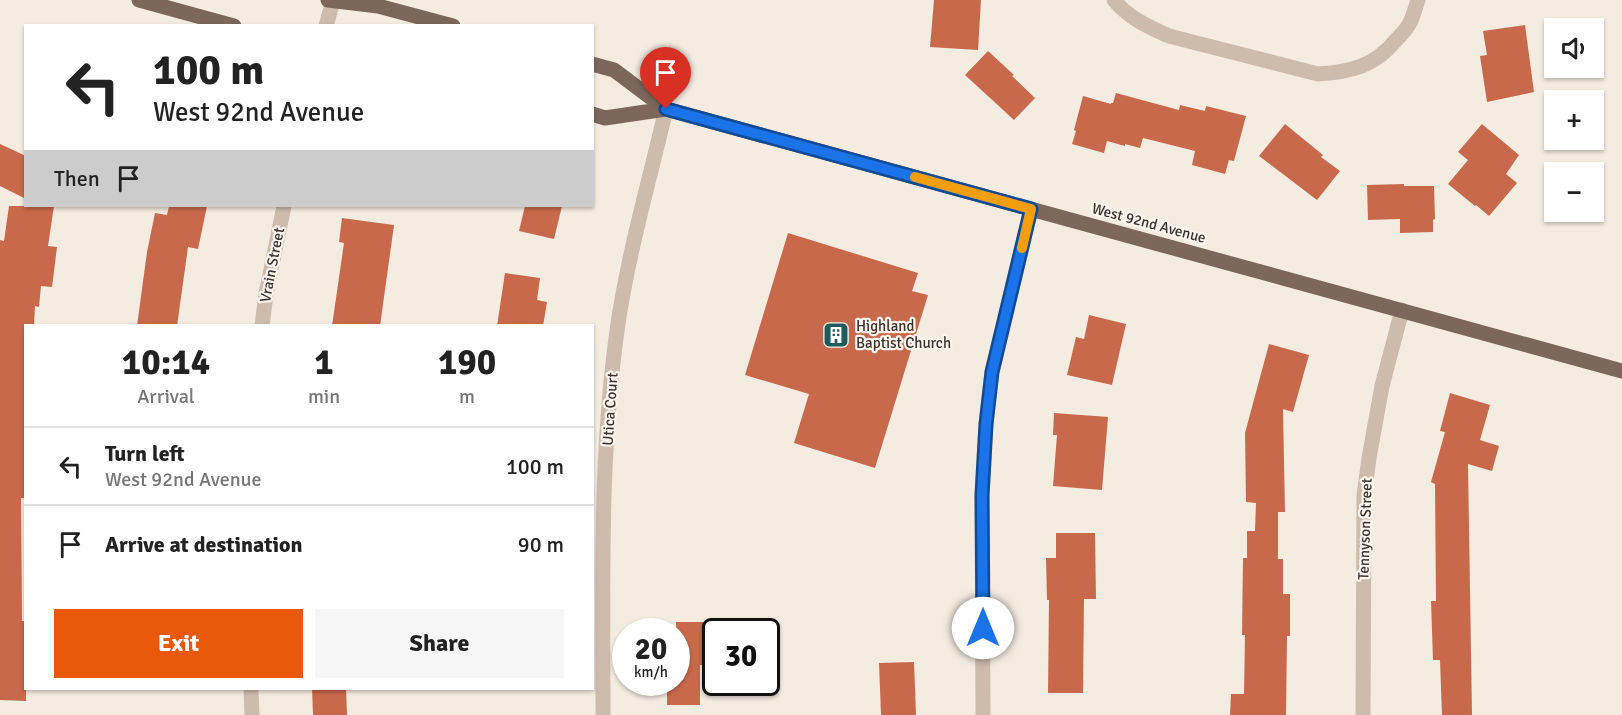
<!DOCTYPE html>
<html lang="en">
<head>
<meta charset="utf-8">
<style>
  :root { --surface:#fff; --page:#f6f6f6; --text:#222; --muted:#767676; --line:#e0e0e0; --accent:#ea580c }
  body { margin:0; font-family:Signika,sans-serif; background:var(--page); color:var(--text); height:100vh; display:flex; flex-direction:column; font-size:22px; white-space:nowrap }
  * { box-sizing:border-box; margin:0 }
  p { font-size:20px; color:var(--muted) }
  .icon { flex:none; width:33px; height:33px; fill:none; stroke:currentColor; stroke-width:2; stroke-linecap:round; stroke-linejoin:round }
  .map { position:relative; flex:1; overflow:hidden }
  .panel { position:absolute; left:24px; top:324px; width:570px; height:366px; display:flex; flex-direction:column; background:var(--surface); border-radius:0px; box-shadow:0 2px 4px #0004 }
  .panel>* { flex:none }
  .top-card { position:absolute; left:24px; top:24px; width:570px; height:183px; border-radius:0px; box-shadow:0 2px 4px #0004; background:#fff; color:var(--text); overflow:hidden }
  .controls { position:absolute; left:1544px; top:18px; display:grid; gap:12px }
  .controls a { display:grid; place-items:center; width:60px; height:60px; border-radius:0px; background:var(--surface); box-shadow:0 2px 4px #0004; font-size:30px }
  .speed { position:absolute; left:612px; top:618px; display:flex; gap:12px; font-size:30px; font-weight:700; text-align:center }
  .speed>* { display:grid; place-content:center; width:78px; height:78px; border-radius:50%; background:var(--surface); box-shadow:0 2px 4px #0004; line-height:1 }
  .speed small { font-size:15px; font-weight:400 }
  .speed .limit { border:3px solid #111; border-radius:9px; background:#fff; color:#111 }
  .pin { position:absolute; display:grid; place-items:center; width:51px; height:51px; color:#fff; margin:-62px -26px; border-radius:50% 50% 50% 0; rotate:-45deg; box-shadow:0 0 6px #0007 }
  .pin .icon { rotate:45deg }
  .me { position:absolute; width:66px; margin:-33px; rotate:0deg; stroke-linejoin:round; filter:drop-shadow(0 0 4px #0008) }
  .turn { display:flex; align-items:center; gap:21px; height:126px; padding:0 30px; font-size:27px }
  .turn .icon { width:78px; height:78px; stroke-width:2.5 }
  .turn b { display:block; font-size:42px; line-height:51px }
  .then { display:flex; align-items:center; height:57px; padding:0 30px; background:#0003; gap:12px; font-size:22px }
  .eta { display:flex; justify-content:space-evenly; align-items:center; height:102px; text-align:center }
  .eta b { font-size:36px; font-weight:700; line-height:42px }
  .action { display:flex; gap:12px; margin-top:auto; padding:12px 30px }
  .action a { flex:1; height:69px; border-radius:0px; background:var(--accent); color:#fff; font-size:24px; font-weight:700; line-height:69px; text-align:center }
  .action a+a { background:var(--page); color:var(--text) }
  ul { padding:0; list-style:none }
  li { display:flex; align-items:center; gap:18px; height:78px; padding:0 30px; border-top:2px solid var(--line) }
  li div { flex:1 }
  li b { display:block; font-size:22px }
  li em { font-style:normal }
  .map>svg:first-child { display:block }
  .building { fill:#c8694b }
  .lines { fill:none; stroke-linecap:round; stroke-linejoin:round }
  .minor { stroke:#cdbbac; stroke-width:15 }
  .major { stroke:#7d675c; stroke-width:15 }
  .route-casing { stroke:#114b97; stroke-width:15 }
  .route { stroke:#1a73e8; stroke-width:10 }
  .slow { stroke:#f59e0b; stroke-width:10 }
  .labels { text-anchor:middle; stroke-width:4.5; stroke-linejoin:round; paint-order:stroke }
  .street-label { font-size:15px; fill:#3b302b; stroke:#fbf5ee }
  .poi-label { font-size:15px; fill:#3b302b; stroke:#fbf5ee; text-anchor:start }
</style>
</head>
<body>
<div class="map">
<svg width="1622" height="715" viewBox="0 0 1622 715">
  <rect width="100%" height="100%" fill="#f4ebe1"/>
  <g class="building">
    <polygon points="934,0 981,0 978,50 930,47"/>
    <polygon points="1525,25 1534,92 1487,102 1480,56 1487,55 1483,31"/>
    <polygon points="988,51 1014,75 1012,76 1035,98 1014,120 965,75"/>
    <polygon points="1116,93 1179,110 1180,105 1205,111 1206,106 1246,116 1234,161 1229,160 1225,174 1192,165 1195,151 1143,138 1140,148 1125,144 1125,146 1107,141 1104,153 1072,144 1076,131 1074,130 1083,96 1111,104 1111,103 1113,103"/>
    <polygon points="1285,124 1323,155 1321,157 1340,171 1317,200 1259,156"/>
    <polygon points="1482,124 1519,155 1506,174 1517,183 1489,216 1476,205 1475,206 1448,184 1468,160 1458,152"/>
    <polygon points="0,144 26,156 26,199 0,186"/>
    <polygon points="1404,184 1404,186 1434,186 1435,219 1433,220 1433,232 1400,233 1400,219 1368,220 1367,185"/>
    <polygon points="9,206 54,206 48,246 57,247 52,287 41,286 39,307 35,306 34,326 26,326 26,498 21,498 22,621 26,621 26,701 0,700 0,240 4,241"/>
    <polygon points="169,206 207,206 198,249 188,247 177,326 137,326 147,252 155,213 167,215"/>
    <polygon points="525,206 562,206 554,239 519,231"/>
    <polygon points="342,218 394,225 380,326 332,326 344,243 339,242"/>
    <polygon points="788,233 918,273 912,291 928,295 875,468 794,443 809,394 745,375"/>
    <polygon points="505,273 540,278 537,300 547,302 543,326 497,326"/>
    <polygon points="1089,315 1126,324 1112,385 1067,375 1076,337 1084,339"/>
    <polygon points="1269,344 1309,355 1293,412 1283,409 1285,512 1278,512 1278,559 1283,559 1283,594 1290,594 1290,636 1287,636 1286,715 1230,715 1231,694 1244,694 1245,635 1242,635 1243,558 1247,558 1247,531 1255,531 1256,503 1246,502 1245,433"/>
    <polygon points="1450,393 1490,405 1480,440 1499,446 1492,471 1468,464 1472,715 1442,715 1440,660 1433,660 1431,601 1436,601 1435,484 1431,482 1445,432 1440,431"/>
    <polygon points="1054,413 1108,417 1102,490 1053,486 1057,435 1053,435"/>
    <polygon points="1056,533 1095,533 1096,599 1084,599 1083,693 1048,693 1049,600 1047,600 1046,558 1056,558"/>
    <polygon points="676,622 716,622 716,665 700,665 700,705 667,705 667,682 676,682"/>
    <polygon points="914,662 916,715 881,715 879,663"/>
    <polygon points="312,688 346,688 347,715 313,715"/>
  </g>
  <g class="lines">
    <g class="minor">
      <path d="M1114 0C1128 18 1149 27 1169 36L1318 74C1351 72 1375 66 1396 40 1400 36 1405 31 1408 26 1413 19 1415 8 1418 0"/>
      <polyline points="326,26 333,1"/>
      <polyline points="262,326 266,294 284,206"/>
      <polyline points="251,688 252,715"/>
      <path d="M603 715C603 582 599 448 619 317 630 247 650 178 666 109"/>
      <polyline points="983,715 982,495 986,424 992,372 1031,209"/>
      <polyline points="1363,715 1364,496 1369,458 1382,386 1402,310"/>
    </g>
    <g class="major">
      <polyline points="139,0 234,26"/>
      <polyline points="328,0 378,6 453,26"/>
      <polyline points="592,64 614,70 666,109 1622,371"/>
      <polyline points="592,114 605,118 666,109"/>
    </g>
  </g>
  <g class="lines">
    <g class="route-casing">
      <polyline id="route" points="666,109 1031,209 992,372 986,424 982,495 983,628"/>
    </g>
    <use href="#route" class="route"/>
    <polyline class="slow" points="915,177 1031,209 1022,248"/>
  </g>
  <defs>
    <g id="building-square" transform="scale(1.35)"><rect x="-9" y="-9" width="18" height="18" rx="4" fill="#1f5a5e" stroke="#fbf5ee"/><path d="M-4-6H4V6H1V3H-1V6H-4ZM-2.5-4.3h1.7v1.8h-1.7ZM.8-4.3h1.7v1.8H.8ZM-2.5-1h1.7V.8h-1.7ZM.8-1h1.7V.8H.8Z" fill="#fff"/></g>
  </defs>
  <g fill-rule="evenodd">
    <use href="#building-square" x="836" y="335"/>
  </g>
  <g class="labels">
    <g class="street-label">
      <text transform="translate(1149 223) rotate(15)" y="5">West 92nd Avenue</text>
      <text transform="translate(272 265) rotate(-79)" y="5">Vrain Street</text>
      <text transform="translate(610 409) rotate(-86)" y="5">Utica Court</text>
      <text transform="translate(1365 529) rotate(-88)" y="5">Tennyson Street</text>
    </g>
    <g class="poi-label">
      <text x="856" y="331">Highland<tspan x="856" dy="17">Baptist Church</tspan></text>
    </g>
  </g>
</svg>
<div class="controls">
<a><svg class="icon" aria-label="sound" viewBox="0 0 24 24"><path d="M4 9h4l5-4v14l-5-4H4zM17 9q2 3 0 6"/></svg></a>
<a>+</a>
<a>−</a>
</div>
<div class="speed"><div>20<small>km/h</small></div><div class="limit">30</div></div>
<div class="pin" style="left:666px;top:109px;background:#d93025"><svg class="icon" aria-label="arrive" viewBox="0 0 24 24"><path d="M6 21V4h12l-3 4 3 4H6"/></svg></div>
<svg class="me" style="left:983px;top:628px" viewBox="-20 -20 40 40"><circle r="19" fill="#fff"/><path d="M0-13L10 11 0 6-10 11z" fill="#1a73e8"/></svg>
<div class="top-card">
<div class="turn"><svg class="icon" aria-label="left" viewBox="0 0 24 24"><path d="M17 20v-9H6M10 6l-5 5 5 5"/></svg><div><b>100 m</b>West 92nd Avenue</div></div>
<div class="then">Then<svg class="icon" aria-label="arrive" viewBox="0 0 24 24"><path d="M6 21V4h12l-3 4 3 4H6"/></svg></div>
</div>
<section class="panel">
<div class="eta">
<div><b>10:14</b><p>Arrival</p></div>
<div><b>1</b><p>min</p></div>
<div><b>190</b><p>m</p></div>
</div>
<ul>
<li><svg class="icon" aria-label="left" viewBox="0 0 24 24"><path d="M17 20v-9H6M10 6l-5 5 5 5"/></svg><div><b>Turn left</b><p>West 92nd Avenue</p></div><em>100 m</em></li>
<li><svg class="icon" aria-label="arrive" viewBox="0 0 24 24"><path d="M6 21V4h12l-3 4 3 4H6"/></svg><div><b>Arrive at destination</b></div><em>90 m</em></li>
</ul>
<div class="action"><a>Exit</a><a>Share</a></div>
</section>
</div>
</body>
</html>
